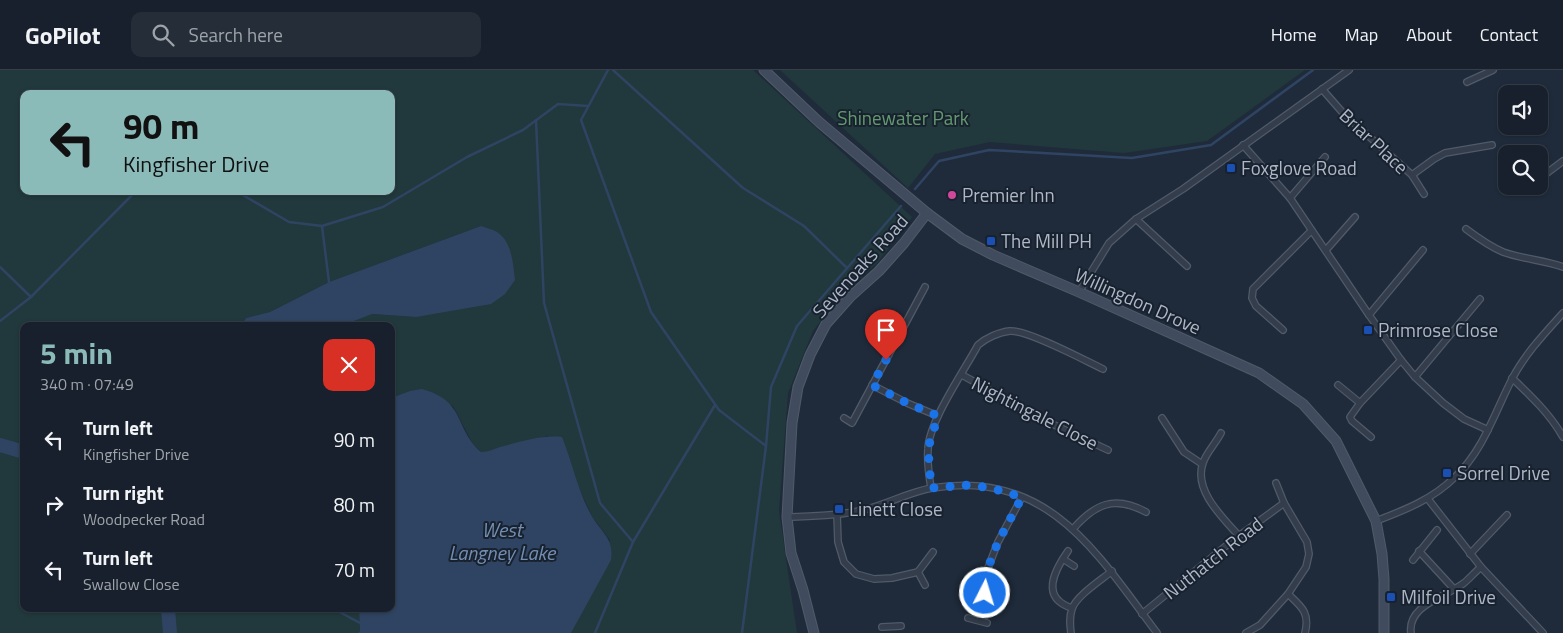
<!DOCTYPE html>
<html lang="en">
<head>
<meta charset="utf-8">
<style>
  :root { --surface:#17202c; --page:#242d38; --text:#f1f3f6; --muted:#9ea3a9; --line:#363e48; --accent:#8bbbb9 }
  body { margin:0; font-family:"Titillium Web",sans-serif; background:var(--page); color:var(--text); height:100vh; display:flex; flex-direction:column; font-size:19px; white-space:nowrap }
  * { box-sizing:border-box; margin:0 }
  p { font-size:16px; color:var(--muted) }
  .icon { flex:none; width:28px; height:28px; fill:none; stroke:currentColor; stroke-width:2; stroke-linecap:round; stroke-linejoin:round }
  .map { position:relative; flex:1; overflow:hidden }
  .panel { position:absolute; left:20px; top:252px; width:375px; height:290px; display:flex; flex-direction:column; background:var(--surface); border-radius:10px; box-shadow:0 1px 4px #0004,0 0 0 1px var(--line) }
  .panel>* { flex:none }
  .banner { position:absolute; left:20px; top:20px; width:375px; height:105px; border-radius:10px; box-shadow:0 1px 4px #0004,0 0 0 1px var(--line); background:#8bbbb9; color:#111; overflow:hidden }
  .buttons { position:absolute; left:1498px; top:15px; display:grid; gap:10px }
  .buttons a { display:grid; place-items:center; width:50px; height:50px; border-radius:10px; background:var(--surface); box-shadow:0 1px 4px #0004,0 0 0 1px var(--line); font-size:25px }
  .pin { position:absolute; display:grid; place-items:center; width:42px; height:42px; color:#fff; margin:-51px -21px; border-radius:50% 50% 50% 0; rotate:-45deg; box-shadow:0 0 5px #0007 }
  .pin .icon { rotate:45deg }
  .me { position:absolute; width:55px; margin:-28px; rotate:5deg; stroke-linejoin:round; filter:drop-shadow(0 0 4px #0008) }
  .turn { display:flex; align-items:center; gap:18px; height:105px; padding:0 20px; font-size:22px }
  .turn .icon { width:65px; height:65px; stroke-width:2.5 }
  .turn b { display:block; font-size:35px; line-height:42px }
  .round { display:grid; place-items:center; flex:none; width:52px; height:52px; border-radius:10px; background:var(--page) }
  .overview { display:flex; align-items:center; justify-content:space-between; height:85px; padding:0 20px }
  h1 { font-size:30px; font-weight:700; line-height:38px; color:var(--accent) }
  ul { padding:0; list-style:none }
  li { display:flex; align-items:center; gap:15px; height:65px; padding:0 20px }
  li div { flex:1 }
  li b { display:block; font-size:19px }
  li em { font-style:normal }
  header { display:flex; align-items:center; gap:30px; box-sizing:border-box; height:70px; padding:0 25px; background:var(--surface); border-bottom:1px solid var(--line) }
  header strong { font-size:24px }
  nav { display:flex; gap:28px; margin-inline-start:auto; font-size:18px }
  .search { width:350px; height:45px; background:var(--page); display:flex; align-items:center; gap:12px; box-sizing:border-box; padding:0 18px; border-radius:10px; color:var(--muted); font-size:19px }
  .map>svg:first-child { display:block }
  .green { fill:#21393c; fill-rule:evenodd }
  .water { fill:#2f4462 }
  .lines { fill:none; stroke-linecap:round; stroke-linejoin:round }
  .stream { stroke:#2f4462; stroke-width:2.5 }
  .river { stroke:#2f4462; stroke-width:14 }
  .street-casing { stroke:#505a68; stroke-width:8 }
  .secondary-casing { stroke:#505a68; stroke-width:11 }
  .street { stroke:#333d4b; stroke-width:5.5 }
  .secondary { stroke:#404c5e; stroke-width:9 }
  .route { stroke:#1a73e8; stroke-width:9; stroke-dasharray:0 16.2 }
  .transit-dot { fill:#1a4fb4; stroke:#18222f; stroke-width:2 }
  .hotel-dot { fill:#d1479c; stroke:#18222f; stroke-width:2 }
  .labels { text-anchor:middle; stroke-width:4; stroke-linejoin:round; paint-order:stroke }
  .park-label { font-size:19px; fill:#639a6f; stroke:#18222f }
  .street-label { font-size:19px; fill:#adb7c7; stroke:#18222f }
  .poi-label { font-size:19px; fill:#adb7c7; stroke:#18222f; text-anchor:start }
  .water-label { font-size:20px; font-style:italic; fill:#738eb2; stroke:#18222f }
</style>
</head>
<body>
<header>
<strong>GoPilot</strong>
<div class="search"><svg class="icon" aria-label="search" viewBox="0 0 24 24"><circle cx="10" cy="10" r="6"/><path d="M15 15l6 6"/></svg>Search here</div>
<nav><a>Home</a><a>Map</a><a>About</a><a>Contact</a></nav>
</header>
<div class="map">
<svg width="1563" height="563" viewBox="0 0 1563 563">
  <rect width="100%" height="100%" fill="#1f2b3b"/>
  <g class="green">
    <path d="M0 0H753L912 147 878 192 836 231 813 261 788 323 779 441 797 563H571L610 470 593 448 577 414 548 366 502 377 489 382H481L473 374 453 336 410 321 391 328V256H341L371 244 416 247 481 156 329 212 270 242 246 248 241 256H24V539H359L360 561 358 563H0ZM24 24H391V121H24Z"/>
    <polygon points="780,0 1305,0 1207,71 1124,83 990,72 935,84 908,118"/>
  </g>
  <g class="water">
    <path d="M481 156C486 158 492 159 497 162 512 172 513 193 515 210L505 224 491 234 416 247 372 244 341 256H241L246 248 270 242 329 212Z"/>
    <path d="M422 319C466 331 454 358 481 382 490 382 495 378 504 376 523 371 542 365 562 367 573 394 578 423 593 448 603 464 614 469 611 490L571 563H358L360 561 359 539H391V328L410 321Z"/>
  </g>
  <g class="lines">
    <g class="stream">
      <polyline points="608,0 581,50 651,242 719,340 766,376"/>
      <polyline points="613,0 743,118 804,156 847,198"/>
      <polyline points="536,50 544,233 600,433 633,472"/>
      <polyline points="915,119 939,91 989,80 1132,88 1211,75 1313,0"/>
      <polyline points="236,121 289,152 322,156 383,137 467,87 523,60 558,34 588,36"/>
      <polyline points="322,156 329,212"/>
      <polyline points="0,197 31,227"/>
      <polyline points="0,251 31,227 136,121"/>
      <polyline points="334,539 360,553"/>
      <polyline points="595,563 633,472 715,335"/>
      <polyline points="742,563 766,376 771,317 797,256 901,136"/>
    </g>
    <g class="river">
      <polyline points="0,375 24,382"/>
      <polyline points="168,539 170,563"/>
    </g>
    <g class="street-casing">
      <g id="street">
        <polyline points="1467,12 1493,0"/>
        <polyline points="1322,19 1343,43 1412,105 1424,124"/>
        <polyline points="1243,75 1290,128 1369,245 1401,290 1415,307 1443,333 1464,349 1488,360"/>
        <polyline points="1412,105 1434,89 1445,83 1492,75"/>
        <polyline points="1539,109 1563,91"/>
        <polyline points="1290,128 1325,87"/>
        <polyline points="1136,149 1187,196"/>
        <path d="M1466 159C1478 168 1489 176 1503 182 1522 189 1544 190 1563 197"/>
        <polyline points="1326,180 1355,147"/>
        <polyline points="1079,222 1109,173 1136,149 1183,119 1349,0"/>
        <polyline points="1369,245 1423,180"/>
        <polyline points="1283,260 1256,236 1252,228 1253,219 1311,161"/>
        <polyline points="962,305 1046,351 1108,380"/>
        <polyline points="1415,307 1480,229"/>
        <path d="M1512 308C1531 326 1550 344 1563 367"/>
        <polyline points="872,315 907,333 938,346"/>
        <polyline points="1338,315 1360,333"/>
        <polyline points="844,348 852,353 925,217"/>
        <polyline points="1162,348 1184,382 1202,394"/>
        <path d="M1221 363C1216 373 1206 383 1203 393 1193 420 1223 448 1239 466"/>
        <polyline points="1371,367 1352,351 1350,347 1360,333 1401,290"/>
        <path d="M931 418C929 406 927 392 928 379 929 351 964 301 978 275 986 268 999 262 1010 261 1028 260 1084 290 1103 299"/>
        <polyline points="1428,429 1481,497 1543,563"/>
        <polyline points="837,444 838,472 844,492 856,504 874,509 892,508 918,502 933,482"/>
        <path d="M787 447C813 446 841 446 867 439 889 433 910 422 932 418 1048 399 1097 483 1157 563"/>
        <path d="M1376 451C1405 440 1433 429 1455 407 1483 381 1495 342 1512 309 1525 284 1544 264 1563 243"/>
        <path d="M1073 459C1095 434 1114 425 1146 442"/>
        <path d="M1068 481C1054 501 1040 528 1072 538"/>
        <polyline points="1419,481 1454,519"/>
        <polyline points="1470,484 1507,445"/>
        <polyline points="1063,489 1074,496"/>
        <polyline points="1413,490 1437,460"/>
        <polyline points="918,502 925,515"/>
        <path d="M1288 524C1302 537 1310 543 1305 563"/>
        <polyline points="1142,544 1232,471 1284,433"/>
        <polyline points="968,548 987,553"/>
        <polyline points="978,550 985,523 986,503 998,472 1022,427"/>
        <polyline points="882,557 901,556"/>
        <path d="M1071 563C1070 555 1069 547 1072 539 1076 526 1101 510 1112 501"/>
        <polyline points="1246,563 1260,555 1288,524 1306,497 1309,484 1307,472 1284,433 1276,413"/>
        <path d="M1411 563C1407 535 1446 527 1464 513 1470 508 1475 502 1481 497"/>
      </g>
    </g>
    <g class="secondary-casing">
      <g id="secondary">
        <polyline points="764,0 819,52 927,143 962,169 993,185 1079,222 1259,303 1303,334 1336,371 1376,451 1382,484 1384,509 1384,563"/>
        <polyline points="814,563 803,520 791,483 787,447 792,353 798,317 810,285 826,254 850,227 879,201 904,173 927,143"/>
      </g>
    </g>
    <use href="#street" class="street"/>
    <use href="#secondary" class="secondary"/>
  </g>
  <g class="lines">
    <polyline class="route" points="886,290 872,315 907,333 938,346 928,378 931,418 969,415 991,418 1022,427 998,472 986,503 985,523"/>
  </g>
  <g class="transit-dot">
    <rect x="1226" y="93" width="10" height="10" rx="2.5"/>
    <rect x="986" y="166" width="10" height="10" rx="2.5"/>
    <rect x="1363" y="255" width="10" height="10" rx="2.5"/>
    <rect x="1442" y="398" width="10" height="10" rx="2.5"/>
    <rect x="834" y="434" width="10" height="10" rx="2.5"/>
    <rect x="1386" y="522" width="10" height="10" rx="2.5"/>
  </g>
  <circle class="hotel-dot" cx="952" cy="125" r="5"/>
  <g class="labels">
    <g class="park-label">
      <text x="903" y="55">Shinewater Park</text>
    </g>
    <g class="street-label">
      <text transform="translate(1374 71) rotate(43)" y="7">Briar Place</text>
      <text transform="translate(860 196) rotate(-48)" y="7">Sevenoaks Road</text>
      <text transform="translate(1138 231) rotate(24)" y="7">Willingdon Drove</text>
      <text transform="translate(1035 343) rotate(27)" y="7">Nightingale Close</text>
      <text transform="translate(1213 488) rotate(-38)" y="7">Nuthatch Road</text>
    </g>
    <g class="poi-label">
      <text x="1241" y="105">Foxglove Road</text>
      <text x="962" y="132">Premier Inn</text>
      <text x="1001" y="178">The Mill PH</text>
      <text x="1378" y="267">Primrose Close</text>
      <text x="1457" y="410">Sorrel Drive</text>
      <text x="849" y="446">Linett Close</text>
      <text x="1401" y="534">Milfoil Drive</text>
    </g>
    <g class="water-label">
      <text x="502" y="467">West<tspan x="502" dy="23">Langney Lake</tspan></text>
    </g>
  </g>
</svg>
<div class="buttons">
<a><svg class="icon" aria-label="sound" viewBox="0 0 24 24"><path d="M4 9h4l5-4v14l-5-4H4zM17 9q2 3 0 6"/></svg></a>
<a><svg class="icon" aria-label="search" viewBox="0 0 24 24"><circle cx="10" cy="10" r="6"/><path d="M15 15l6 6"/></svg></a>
</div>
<div class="pin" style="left:886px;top:290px;background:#d93025"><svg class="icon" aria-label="arrive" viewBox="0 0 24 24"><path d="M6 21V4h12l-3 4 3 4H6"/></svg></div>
<svg class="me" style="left:985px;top:523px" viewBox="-20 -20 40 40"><circle r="17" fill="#1a73e8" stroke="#fff" stroke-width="3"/><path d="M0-11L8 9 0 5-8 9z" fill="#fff"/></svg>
<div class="banner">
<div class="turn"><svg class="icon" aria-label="left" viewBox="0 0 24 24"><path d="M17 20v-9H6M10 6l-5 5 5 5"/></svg><div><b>90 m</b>Kingfisher Drive</div></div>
</div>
<section class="panel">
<div class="overview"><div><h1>5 min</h1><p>340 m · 07:49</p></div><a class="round" style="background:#d93025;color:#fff"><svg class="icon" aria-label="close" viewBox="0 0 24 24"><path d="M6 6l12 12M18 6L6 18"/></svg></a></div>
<ul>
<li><svg class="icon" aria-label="left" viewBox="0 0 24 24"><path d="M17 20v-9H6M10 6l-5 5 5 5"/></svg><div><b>Turn left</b><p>Kingfisher Drive</p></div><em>90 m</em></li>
<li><svg class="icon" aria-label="right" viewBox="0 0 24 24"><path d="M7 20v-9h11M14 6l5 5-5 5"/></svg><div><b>Turn right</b><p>Woodpecker Road</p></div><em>80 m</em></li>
<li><svg class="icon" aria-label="left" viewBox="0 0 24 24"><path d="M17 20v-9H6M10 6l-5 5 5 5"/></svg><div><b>Turn left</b><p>Swallow Close</p></div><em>70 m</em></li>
</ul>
</section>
</div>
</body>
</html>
